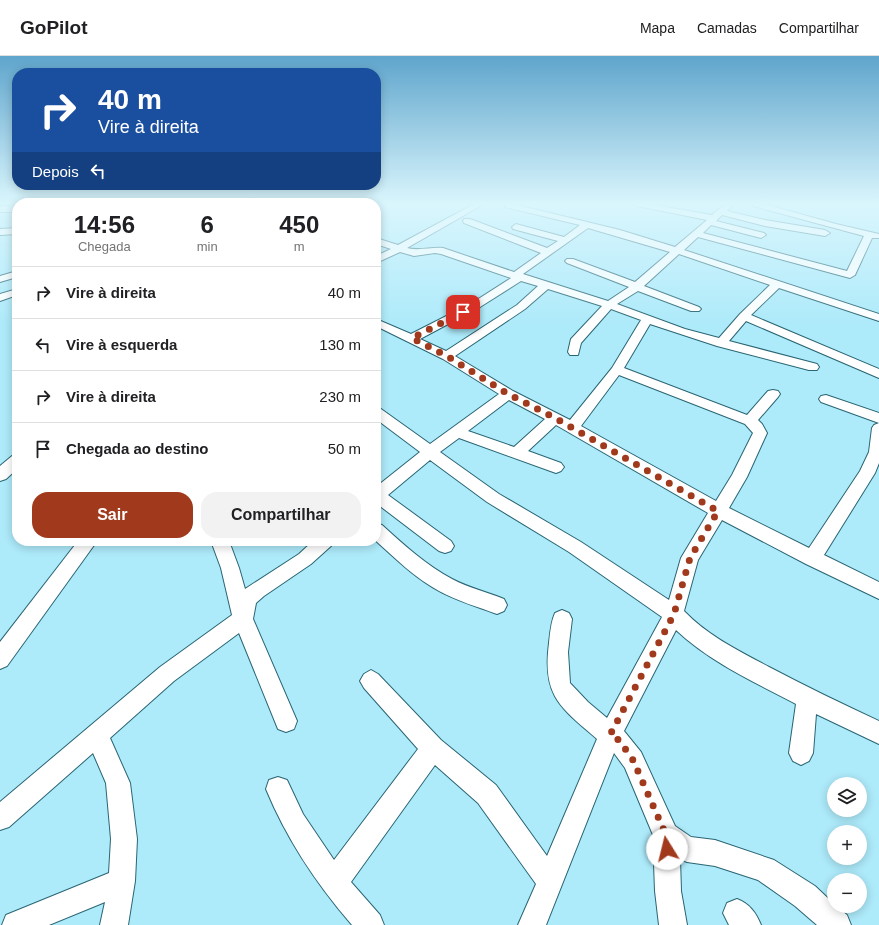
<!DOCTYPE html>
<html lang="pt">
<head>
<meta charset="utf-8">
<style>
  :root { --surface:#fff; --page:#f2f2f2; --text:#202124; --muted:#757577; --line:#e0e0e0; --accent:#a1391c }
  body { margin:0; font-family:Arial,sans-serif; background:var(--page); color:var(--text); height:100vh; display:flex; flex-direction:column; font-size:15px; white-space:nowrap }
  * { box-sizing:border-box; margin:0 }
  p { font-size:13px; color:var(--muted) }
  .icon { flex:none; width:22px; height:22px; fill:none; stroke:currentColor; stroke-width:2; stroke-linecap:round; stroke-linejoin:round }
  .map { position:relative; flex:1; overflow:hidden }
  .drawer { position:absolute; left:12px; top:142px; width:369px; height:348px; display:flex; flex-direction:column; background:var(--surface); border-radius:16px; box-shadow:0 2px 10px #0003 }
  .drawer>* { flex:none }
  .banner { position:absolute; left:12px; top:12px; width:369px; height:122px; border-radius:16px; box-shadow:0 2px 10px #0003; background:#1a4fa0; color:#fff; overflow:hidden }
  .controls { position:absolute; left:827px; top:721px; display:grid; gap:8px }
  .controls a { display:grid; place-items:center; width:40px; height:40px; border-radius:50%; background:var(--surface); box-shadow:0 2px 10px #0003; font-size:20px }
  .pin { position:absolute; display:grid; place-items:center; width:34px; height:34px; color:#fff; margin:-17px; border-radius:8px; box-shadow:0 2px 6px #0006 }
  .me { position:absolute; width:44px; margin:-22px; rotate:351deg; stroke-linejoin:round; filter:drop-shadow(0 0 3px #0008) }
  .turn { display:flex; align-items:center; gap:14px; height:84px; padding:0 20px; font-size:18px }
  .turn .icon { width:52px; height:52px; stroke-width:2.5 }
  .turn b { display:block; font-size:28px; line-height:34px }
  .then { display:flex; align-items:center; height:38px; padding:0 20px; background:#0003; gap:8px; font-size:15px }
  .eta { display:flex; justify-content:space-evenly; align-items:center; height:68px; text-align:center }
  .eta b { font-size:24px; font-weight:700; line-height:28px }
  .button { display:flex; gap:8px; margin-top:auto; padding:8px 20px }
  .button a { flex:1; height:46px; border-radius:16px; background:var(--accent); color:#fff; font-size:16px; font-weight:700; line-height:46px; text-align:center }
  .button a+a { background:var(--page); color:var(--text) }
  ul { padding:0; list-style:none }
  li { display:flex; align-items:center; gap:12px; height:52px; padding:0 20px; border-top:1px solid var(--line) }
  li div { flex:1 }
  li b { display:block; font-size:15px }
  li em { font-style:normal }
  header { display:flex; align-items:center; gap:24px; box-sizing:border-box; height:56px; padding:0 20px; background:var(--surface); border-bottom:1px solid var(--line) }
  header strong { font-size:19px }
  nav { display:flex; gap:22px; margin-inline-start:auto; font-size:14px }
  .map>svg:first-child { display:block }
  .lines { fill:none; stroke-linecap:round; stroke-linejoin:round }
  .minor-casing { stroke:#296573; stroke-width:2 }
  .minor { fill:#fff; fill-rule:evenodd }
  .route { stroke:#a1391c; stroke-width:7; stroke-dasharray:0 12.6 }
</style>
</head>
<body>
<header>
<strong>GoPilot</strong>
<nav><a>Mapa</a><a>Camadas</a><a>Compartilhar</a></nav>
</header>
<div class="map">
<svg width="879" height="869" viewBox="0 0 879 869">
  <rect width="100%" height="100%" fill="#adeafa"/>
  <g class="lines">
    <g class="minor-casing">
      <g id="minor">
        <path d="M474 148H484L407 192C419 195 431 191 443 192L514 216 541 197 464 167 463 165 464 163H470L547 192 558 185 513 173 512 171 516 168 564 181 580 169 505 151V148H513L620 174 675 191 707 164 637 150 633 148H649L712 159C719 153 723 148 734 148L727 155 765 164 825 174 830 177 825 180 765 170 722 159 716 165 764 177 766 179 761 182 711 169 703 177 847 215 864 180 753 150 752 148H764L836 168 879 178V182H872L855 219 850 222 698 181 684 194 879 258V265L779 232 751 259 879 313V322L746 265 729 285 817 308 819 311 817 314H809L717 290 650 268 624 312 747 359 768 335 773 334 778 335 780 338 778 341 758 364 762 368 767 377 747 421 729 452 809 492 860 415 869 396 872 372 874 369 879 367V407L875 417 824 499 879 526V543L806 508 722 464 698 504 684 555C708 580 739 595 769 611 805 630 842 648 879 665V688L816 658 813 697 809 705 801 709 793 705 789 697 796 648C754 626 710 606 676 574L624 675 641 696 675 770 691 781 715 784 774 804 815 830 834 848V850H836L847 859 851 869H817L795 850 758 824 715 810 687 806 680 803 681 835 687 869H659L655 835 653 779 625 712 614 697 546 869H518L536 828 478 747 435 709 351 826 380 859 384 869H352C316 827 287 784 266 733L269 724 278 721 287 724 303 758 334 804 418 693 364 632 360 625 364 618 371 614 378 618 441 684 496 729 547 800 597 683C560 651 542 640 549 587 550 577 551 566 555 557L562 554 569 557 572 563 568 596 570 627 588 646 607 662 662 561 569 496 487 446 430 404 388 439 451 485 454 490 451 495 445 497 439 495 376 447V431L420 396 376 363V351L381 353 430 388 499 338 443 303 376 270V263L411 278 472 247 511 222 441 198 435 197 414 200 400 196 376 207V200L391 193 376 188V182L398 189ZM588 172 670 196 635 226 573 203H567L565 205 567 207 629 231 608 245 523 218ZM679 198 770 229 740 258 719 282 685 273 617 248 638 235 691 255H699L701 253 699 251 644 230ZM521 225 538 230 517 249 446 295 420 283 480 251ZM548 233 602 250 571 283 568 296 570 299H578L581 287 611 253 641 264 612 312 570 364 513 335 455 300 525 253ZM619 319 745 368 753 377 732 419 716 445 581 370ZM509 344 545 363 514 391 468 375ZM556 369 708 457 681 502 669 544 581 486 499 438 440 396 459 382 556 417 561 415 564 411 561 407 528 395Z"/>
        <rect x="0" y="150" width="17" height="6"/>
        <polygon points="17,172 17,178 0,179 0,173"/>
        <polygon points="17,215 17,221 0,226 0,220"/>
        <polygon points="17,233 17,239 0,245 0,238"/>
        <polygon points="826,339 879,357 879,367 821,346 819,343 821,340"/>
        <polygon points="17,398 17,413 6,423 0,425 0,410 12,400"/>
        <path d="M376 467 382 469C404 489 426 509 452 523 469 532 487 536 504 543L507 549 504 555 497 558C478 551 457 545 439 535 415 522 396 503 376 485Z"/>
        <polygon points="78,485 97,485 7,610 0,613 0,586"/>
        <polygon points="211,485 229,485 239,512 245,533 299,498 313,485 334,485 331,490 311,508 264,540 256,547 253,563 297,665 294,673 286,676 278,673 239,577 174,625 110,682 130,727 137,783 135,825 128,869 100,869 105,846 49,869 2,869 6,859 109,817 111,783 106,727 93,697 9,771 0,774 0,746 160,611 232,559 221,512"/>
        <path d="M737 843C750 848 756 857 761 869H729L723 857 727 847Z"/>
      </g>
    </g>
    <use href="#minor" class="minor"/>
  </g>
  <linearGradient id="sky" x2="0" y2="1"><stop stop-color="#5fa5cc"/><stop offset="0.55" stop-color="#daf6fd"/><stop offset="1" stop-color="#daf6fd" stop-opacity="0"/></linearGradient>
  <rect width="879" height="269" fill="url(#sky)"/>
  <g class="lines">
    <polyline class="route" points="463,256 412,282 447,300 508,338 555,362 718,455 690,502 674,558 610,679 619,684 633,704 666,779 667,793"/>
  </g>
</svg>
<div class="controls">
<a><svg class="icon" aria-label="layers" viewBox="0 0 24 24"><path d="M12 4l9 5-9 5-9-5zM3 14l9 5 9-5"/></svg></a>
<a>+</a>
<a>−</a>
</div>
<div class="pin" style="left:463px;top:256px;background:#d93025"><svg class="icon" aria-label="arrive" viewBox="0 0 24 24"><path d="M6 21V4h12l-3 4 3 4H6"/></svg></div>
<svg class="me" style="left:667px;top:793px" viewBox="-20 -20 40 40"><circle r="19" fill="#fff"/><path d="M0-13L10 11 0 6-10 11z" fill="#a1391c"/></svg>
<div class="banner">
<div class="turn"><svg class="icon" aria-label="right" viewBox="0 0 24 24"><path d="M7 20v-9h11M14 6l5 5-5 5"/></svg><div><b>40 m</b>Vire à direita</div></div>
<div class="then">Depois<svg class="icon" aria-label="left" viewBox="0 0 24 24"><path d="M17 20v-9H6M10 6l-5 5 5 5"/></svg></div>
</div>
<section class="drawer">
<div class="eta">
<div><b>14:56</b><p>Chegada</p></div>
<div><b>6</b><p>min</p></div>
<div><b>450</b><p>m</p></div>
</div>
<ul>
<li><svg class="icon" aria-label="right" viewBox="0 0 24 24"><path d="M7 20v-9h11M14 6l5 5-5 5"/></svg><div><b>Vire à direita</b></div><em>40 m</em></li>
<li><svg class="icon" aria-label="left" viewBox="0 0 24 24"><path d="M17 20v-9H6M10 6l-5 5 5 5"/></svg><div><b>Vire à esquerda</b></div><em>130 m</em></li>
<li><svg class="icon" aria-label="right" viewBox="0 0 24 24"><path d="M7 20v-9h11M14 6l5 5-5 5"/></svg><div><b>Vire à direita</b></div><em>230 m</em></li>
<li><svg class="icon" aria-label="arrive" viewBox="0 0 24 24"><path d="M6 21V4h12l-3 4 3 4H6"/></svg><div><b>Chegada ao destino</b></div><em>50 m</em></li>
</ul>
<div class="button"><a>Sair</a><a>Compartilhar</a></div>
</section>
</div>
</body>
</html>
